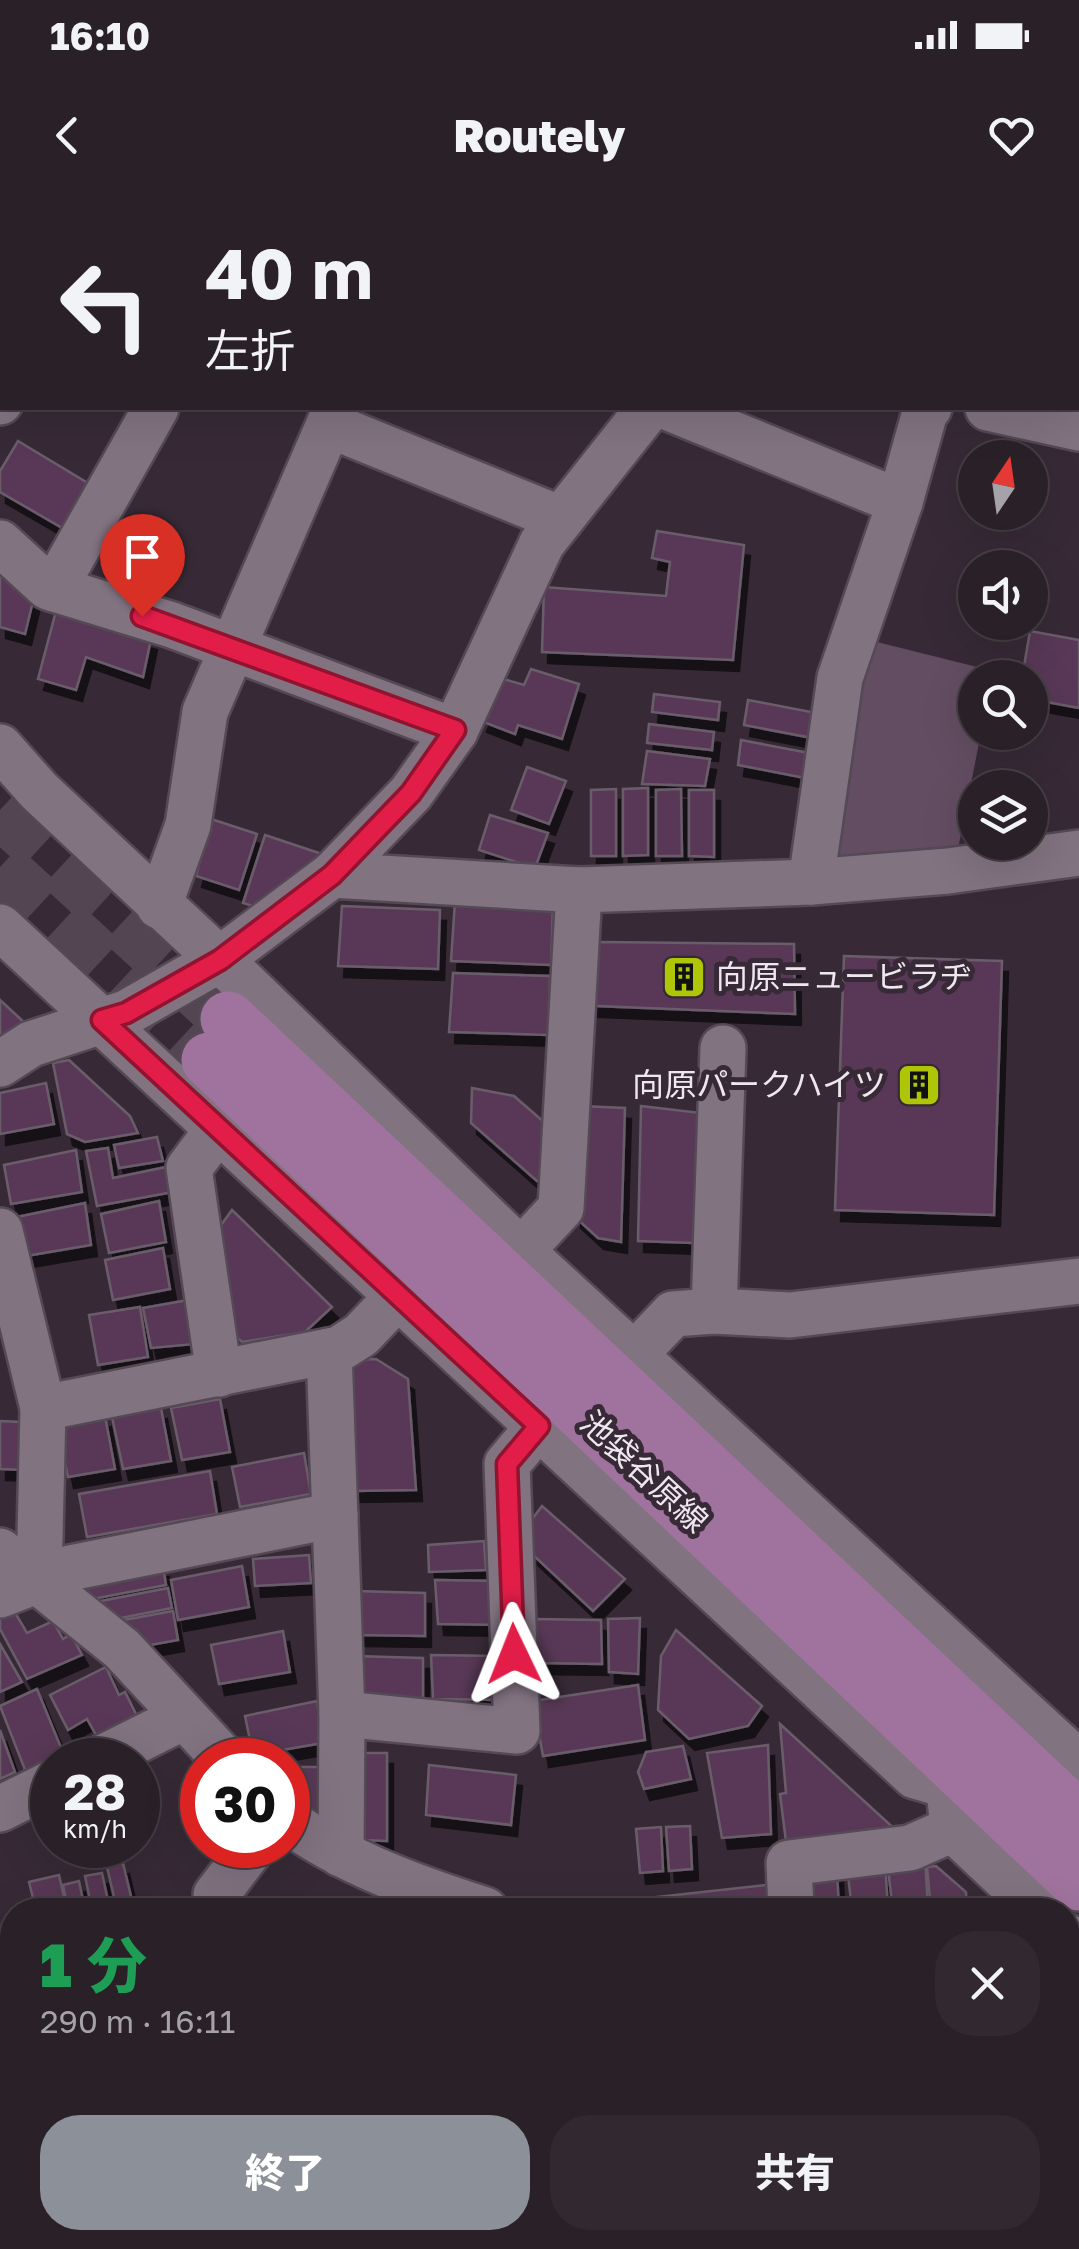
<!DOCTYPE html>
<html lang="ja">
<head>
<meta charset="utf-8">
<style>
  :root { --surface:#292028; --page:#312830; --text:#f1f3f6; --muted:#a5a3a8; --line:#453e45; --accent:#8c9099 }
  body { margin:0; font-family:"Golos Text","Noto Sans JP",sans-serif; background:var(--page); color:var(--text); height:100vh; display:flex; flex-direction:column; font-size:38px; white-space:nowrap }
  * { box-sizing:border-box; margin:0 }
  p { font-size:32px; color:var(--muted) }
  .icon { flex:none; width:55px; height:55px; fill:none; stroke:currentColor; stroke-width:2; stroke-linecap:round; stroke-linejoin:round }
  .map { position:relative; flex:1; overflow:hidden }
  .panel { position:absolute; left:0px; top:1698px; width:1080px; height:352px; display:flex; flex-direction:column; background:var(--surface); border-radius:40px 40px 0 0; box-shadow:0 10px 40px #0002,0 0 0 2px var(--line) }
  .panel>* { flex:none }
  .guide { position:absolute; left:0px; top:0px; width:1080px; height:210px; box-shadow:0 10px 40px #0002,0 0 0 2px var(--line); background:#292028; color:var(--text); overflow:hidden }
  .needle { width:65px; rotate:13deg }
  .fabs { position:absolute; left:958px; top:240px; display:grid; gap:20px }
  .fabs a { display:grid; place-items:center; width:90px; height:90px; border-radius:50%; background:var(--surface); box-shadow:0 10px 40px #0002,0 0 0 2px var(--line); font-size:50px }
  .speed { position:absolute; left:30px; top:1538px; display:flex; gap:20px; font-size:50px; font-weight:700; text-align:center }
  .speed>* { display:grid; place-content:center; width:130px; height:130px; border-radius:50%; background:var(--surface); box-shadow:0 10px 40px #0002,0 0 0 2px var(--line); line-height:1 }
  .speed small { font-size:25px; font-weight:400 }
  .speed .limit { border:15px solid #d22; background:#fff; color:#111 }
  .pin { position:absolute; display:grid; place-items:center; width:85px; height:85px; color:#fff; margin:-102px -42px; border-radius:50% 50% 50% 0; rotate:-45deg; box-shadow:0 0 10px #0007 }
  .pin .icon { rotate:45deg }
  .me { position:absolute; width:110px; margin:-55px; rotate:358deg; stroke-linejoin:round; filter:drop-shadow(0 0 8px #0008) }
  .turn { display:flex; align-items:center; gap:35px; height:210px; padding:0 40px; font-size:45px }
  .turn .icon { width:130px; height:130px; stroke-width:2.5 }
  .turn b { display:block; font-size:70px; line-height:85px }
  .round { display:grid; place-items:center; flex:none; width:105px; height:105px; border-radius:40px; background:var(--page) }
  .headline { display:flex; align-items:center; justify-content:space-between; height:170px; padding:0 40px }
  h1 { font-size:60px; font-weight:800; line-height:75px; color:#1e9e55 }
  .action { display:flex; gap:20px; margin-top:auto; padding:20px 40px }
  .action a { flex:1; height:115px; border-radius:40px; background:var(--accent); color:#fff; font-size:40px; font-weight:800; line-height:115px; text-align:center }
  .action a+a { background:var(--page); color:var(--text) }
  .status { display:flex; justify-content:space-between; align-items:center; height:70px; padding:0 50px; background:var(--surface); direction:ltr }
  .status svg { height:28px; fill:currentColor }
  header { display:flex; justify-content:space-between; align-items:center; height:130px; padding:0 40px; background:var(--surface); font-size:45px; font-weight:800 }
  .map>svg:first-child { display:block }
  .green { fill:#634d62 }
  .building { fill:#583957; stroke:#6b5d6b; stroke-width:2.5; filter:url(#shadow) }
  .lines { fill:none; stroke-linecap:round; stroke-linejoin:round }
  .major-tunnel { stroke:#534652; stroke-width:55; stroke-dasharray:55 28; stroke-linecap:butt }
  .minor-casing { stroke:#544954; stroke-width:50 }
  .major-casing { stroke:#544954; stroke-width:60 }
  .minor { stroke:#827381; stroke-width:45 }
  .major { stroke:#9f739d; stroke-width:55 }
  .route-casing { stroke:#92132f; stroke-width:25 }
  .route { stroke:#e11d48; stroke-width:18 }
  .labels { text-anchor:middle; stroke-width:10; stroke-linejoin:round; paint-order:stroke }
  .poi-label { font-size:32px; fill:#efe7ef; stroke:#372a36; text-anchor:start }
  .street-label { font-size:32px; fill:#efe7ef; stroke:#372a36 }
</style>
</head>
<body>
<div class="status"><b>16:10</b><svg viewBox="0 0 49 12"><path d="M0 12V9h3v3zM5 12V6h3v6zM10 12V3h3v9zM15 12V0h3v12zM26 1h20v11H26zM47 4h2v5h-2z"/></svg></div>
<header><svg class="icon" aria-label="back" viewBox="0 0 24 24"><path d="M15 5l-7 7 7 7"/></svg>Routely<svg class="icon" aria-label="heart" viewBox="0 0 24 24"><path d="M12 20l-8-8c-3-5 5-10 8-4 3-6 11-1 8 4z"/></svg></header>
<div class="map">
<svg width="1079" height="2049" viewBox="0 0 1079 2049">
  <defs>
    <filter id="shadow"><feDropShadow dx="6" dy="11" stdDeviation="0" flood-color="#0009"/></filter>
  </defs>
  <rect width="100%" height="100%" fill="#372a36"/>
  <polygon class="green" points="865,439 993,471 992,477 975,478 975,532 981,533 958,649 840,661 830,649"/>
  <g class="building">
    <polygon points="18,241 91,285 64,329 0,292 0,271"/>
    <polygon points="657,331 744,345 733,460 542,452 544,387 666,396 670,362 652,358"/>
    <polygon points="0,370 18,375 14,388 35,393 25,434 0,427"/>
    <polygon points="56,411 151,439 143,477 86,457 76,490 38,479"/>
    <polygon points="1030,431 1079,440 1079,508 1030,499 1030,478 1022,478"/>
    <polygon points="531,469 579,484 562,539 518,525 515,534 481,521 497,477 524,485"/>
    <polygon points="654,494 720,502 718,520 652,512"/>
    <polygon points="748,500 816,513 812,538 744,525"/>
    <polygon points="649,524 714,532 712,550 647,543"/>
    <polygon points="741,540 809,553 805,578 738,565"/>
    <polygon points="647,551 710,559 705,586 642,584"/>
    <polygon points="527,567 566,581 549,624 511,610"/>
    <polygon points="648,588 648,655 623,656 623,589"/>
    <polygon points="616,589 616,656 591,656 591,590"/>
    <polygon points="681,589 682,656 656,656 656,590"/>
    <polygon points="689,590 714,590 714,657 689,656"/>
    <polygon points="490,615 548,633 535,668 479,650"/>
    <polygon points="211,619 257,634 239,690 196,676"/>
    <polygon points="265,635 322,654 259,708 243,703"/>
    <polygon points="455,701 553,705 551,765 451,761"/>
    <polygon points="342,706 440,710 438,769 338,766"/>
    <polygon points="599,742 794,744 795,814 572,805"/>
    <polygon points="844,756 1002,761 994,1015 835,1010"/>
    <polygon points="453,773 550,776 548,835 449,832"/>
    <polygon points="0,800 26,824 0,838"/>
    <polygon points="69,860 130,916 138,933 85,942 67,934 53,863"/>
    <polygon points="46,883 54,924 0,934 0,893"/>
    <polygon points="472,888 514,896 552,929 550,977 537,981 471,923"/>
    <polygon points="581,906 625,908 621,1042 598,1038 575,1017"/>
    <polygon points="641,906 701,913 693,1043 638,1041"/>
    <polygon points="157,937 163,961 119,968 114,945"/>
    <polygon points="108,948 113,978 166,967 173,992 97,1006 86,951"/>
    <polygon points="76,950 82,992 11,1004 4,965"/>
    <polygon points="159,1001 166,1042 109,1053 101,1014"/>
    <polygon points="85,1003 91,1045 20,1057 12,1018"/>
    <polygon points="232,1010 332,1107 305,1132 242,1142 227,1128 213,1036"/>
    <polygon points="163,1048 170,1089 113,1100 105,1060"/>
    <polygon points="188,1100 195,1144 151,1148 143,1108"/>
    <polygon points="140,1107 148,1157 98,1165 89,1115"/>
    <polygon points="376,1159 408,1179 416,1290 352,1291 348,1160"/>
    <polygon points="220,1199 230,1252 182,1260 171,1208"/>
    <polygon points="161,1208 171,1261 123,1269 112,1217"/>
    <polygon points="105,1216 115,1269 68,1277 57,1226"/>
    <polygon points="0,1221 22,1222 23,1270 0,1269"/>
    <polygon points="304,1253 311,1294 240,1307 232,1267"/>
    <polygon points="210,1271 217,1314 87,1337 79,1294"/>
    <polygon points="542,1306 625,1379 593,1411 532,1354 530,1322"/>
    <polygon points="484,1341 486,1370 429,1372 428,1345"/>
    <polygon points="309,1355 311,1383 255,1386 253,1359"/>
    <polygon points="163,1366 166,1385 93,1399 73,1381"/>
    <polygon points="242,1366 249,1407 178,1420 171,1380"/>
    <polygon points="435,1380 503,1381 504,1425 438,1424"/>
    <polygon points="168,1388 172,1408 116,1419 96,1402"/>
    <polygon points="356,1391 425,1393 425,1436 358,1435"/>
    <polygon points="14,1411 27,1433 53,1421 63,1439 71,1434 82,1455 27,1479 0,1429 0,1417"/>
    <polygon points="173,1411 178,1440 145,1446 118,1421"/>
    <polygon points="640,1418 638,1474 609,1472 608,1419"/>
    <polygon points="533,1419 601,1420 602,1464 535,1463"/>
    <polygon points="676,1430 762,1506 748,1526 689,1539 658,1510 661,1456"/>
    <polygon points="283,1431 290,1472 219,1484 211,1445"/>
    <polygon points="0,1444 22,1482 0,1492"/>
    <polygon points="431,1455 499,1456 500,1500 433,1499"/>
    <polygon points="355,1456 423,1458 423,1501 357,1500"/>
    <polygon points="106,1467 119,1495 125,1492 139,1520 100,1542 87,1519 68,1530 50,1495"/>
    <polygon points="638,1485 645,1540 543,1556 533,1501"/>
    <polygon points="37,1489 66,1560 52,1560 52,1567 29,1580 0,1506"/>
    <polygon points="317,1501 323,1543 253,1555 245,1516"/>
    <polygon points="780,1524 899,1633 786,1642 780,1594 786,1593"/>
    <polygon points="0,1530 15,1572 0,1579"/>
    <polygon points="768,1545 771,1634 722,1638 707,1553"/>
    <polygon points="683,1546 691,1579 644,1589 638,1572 646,1552"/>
    <polygon points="359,1553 387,1553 387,1641 359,1640"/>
    <polygon points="429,1565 516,1575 511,1625 426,1615"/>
    <polygon points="288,1567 327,1567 328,1612 307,1611 288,1592"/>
    <polygon points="690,1626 692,1669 669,1671 666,1627"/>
    <polygon points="661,1627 663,1671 640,1673 636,1629"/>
    <polygon points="925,1657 928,1710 893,1710 887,1661"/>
    <polygon points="885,1661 888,1710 852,1710 847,1666"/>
    <polygon points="123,1663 134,1709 131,1710 117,1710 107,1667"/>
    <polygon points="936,1666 966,1692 967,1710 931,1710 927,1667"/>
    <polygon points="837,1671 839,1710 803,1710 799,1676"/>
    <polygon points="102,1673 110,1710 92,1710 85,1676"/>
    <polygon points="59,1675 67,1710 36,1710 29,1682"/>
    <polygon points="79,1681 85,1710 68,1710 63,1685"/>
    <polygon points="767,1685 769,1710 640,1710 638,1699"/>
    <polygon points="12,1768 12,1822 0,1824 0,1770"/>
    <polygon points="1079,1851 1079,1904 1068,1905 1068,1853"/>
    <polygon points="1079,1938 1079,1986 1068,1987 1068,1939"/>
    <polygon points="12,2007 12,2038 29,2038 31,2049 0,2049 0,2009"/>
    <polygon points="1079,2018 1079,2049 1067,2049 1068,2019"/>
    <polygon points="134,2038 211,2038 212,2040 161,2049 136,2049"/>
    <polygon points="251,2038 343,2038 344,2049 252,2049"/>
    <polygon points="370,2038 396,2038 397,2049 371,2049"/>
    <polygon points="503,2038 711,2038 714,2049 514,2049 513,2043 504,2044"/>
    <polygon points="773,2038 798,2038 798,2049 756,2049 754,2040"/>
    <polygon points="807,2038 833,2038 833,2049 808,2049"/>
    <rect x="967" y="2038" width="31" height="11"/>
    <polygon points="958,2039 958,2049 927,2049 927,2040"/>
  </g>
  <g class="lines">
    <g class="major-tunnel">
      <polyline points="0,610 228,819"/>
      <polyline points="0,667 209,860"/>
    </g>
    <g class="minor-casing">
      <g id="minor">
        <polyline points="624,0 624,2"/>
        <polyline points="1044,0 1051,2"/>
        <polyline points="131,2 132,0"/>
        <polyline points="397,2 397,0"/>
        <polyline points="852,2 854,0"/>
        <polyline points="0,202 2,199"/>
        <polyline points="669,208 900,302 925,212 929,208"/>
        <polyline points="988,208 1079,228"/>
        <polyline points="329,225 561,319"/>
        <polyline points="0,343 48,387 172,425 455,531"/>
        <polyline points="54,389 156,208"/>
        <polyline points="0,547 39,591 238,777 521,1051 1079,1563"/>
        <polyline points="332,675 411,593 455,531 542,343 649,208"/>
        <polyline points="811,682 840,478 900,302"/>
        <polyline points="159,706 188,625 205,512 336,208"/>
        <polyline points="0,727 915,1576 987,1597"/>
        <polyline points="0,864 31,844 126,813 219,760 332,675 579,690 811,682 948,671 1079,653"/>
        <polyline points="0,1031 43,1208 39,1380"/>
        <polyline points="521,1051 561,1008 579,690"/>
        <polyline points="714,1111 723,848"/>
        <polyline points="329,1151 342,1514 341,1654"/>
        <polyline points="634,1155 673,1114 714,1111 790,1115 1079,1081"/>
        <polyline points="219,1174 189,968 219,928"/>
        <polyline points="43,1208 339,1149 361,1135 399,1095"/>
        <polyline points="0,1351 122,1449 225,1560"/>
        <polyline points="0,1395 70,1368 335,1315"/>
        <polyline points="342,1514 517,1531 507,1264 539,1226"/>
        <polyline points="98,1560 184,1517"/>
        <polyline points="950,1599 953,1629 1039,1710"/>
        <polyline points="0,1609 52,1583"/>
        <path d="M288 1621C346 1663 416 1688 485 1710"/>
        <polyline points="216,1710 216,1695 254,1645"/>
        <polyline points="791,1710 789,1663 910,1648 953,1629"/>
        <polyline points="1068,1737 1079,1748"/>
        <polyline points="0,1758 12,1756"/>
        <polyline points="230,2038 232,2049"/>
        <polyline points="489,2038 491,2049"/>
        <polyline points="732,2038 735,2049"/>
        <polyline points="1013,2038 1014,2049"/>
      </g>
    </g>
    <g class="major-casing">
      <g id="major">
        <polyline points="228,819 1079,1619"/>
        <polyline points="209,860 1079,1683"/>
      </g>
    </g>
    <use href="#minor" class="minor"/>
    <use href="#major" class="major"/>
  </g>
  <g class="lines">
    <g class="route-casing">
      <polyline id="route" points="142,416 455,530 411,593 332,675 220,760 126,813 102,820 539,1226 507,1264 514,1454"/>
    </g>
    <use href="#route" class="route"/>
  </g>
  <defs>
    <g id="building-square" transform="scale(2.25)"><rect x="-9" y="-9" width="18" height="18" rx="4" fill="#afc508" stroke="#372a36"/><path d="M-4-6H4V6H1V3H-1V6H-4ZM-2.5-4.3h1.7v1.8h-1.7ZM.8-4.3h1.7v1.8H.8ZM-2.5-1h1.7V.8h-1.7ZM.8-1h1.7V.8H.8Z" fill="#111"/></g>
  </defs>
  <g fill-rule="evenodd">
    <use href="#building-square" x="684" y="777"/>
    <use href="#building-square" x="919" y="885"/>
  </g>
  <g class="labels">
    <g class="poi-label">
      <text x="716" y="788">向原ニュービラヂ</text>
      <text x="886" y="896" text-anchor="end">向原パークハイツ</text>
    </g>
    <g class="street-label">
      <text transform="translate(644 1272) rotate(43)" y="11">池袋谷原線</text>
    </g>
  </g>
</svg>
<div class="fabs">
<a><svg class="needle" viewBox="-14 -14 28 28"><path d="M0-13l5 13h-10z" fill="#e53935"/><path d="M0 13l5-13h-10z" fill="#a5a3a8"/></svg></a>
<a><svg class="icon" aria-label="sound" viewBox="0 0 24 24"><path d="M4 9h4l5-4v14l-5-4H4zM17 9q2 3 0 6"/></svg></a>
<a><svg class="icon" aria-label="search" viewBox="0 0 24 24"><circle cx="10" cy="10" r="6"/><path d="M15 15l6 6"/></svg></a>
<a><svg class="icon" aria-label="layers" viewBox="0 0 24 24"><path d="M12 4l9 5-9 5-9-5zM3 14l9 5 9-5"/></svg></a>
</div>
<div class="speed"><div>28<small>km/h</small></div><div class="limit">30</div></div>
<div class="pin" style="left:142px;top:416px;background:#d93025"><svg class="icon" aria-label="arrive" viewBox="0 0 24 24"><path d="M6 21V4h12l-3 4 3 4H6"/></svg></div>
<svg class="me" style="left:514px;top:1454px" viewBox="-20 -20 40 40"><path d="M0-17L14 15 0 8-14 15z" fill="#e11d48" stroke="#fff" stroke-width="4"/></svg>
<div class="guide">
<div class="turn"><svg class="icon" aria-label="left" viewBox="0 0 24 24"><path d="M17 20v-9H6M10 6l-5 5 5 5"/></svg><div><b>40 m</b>左折</div></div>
</div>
<section class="panel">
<div class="headline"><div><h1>1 分</h1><p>290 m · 16:11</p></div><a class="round"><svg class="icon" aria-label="close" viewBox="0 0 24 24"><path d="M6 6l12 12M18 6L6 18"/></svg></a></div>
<div class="action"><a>終了</a><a>共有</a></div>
</section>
</div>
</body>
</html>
